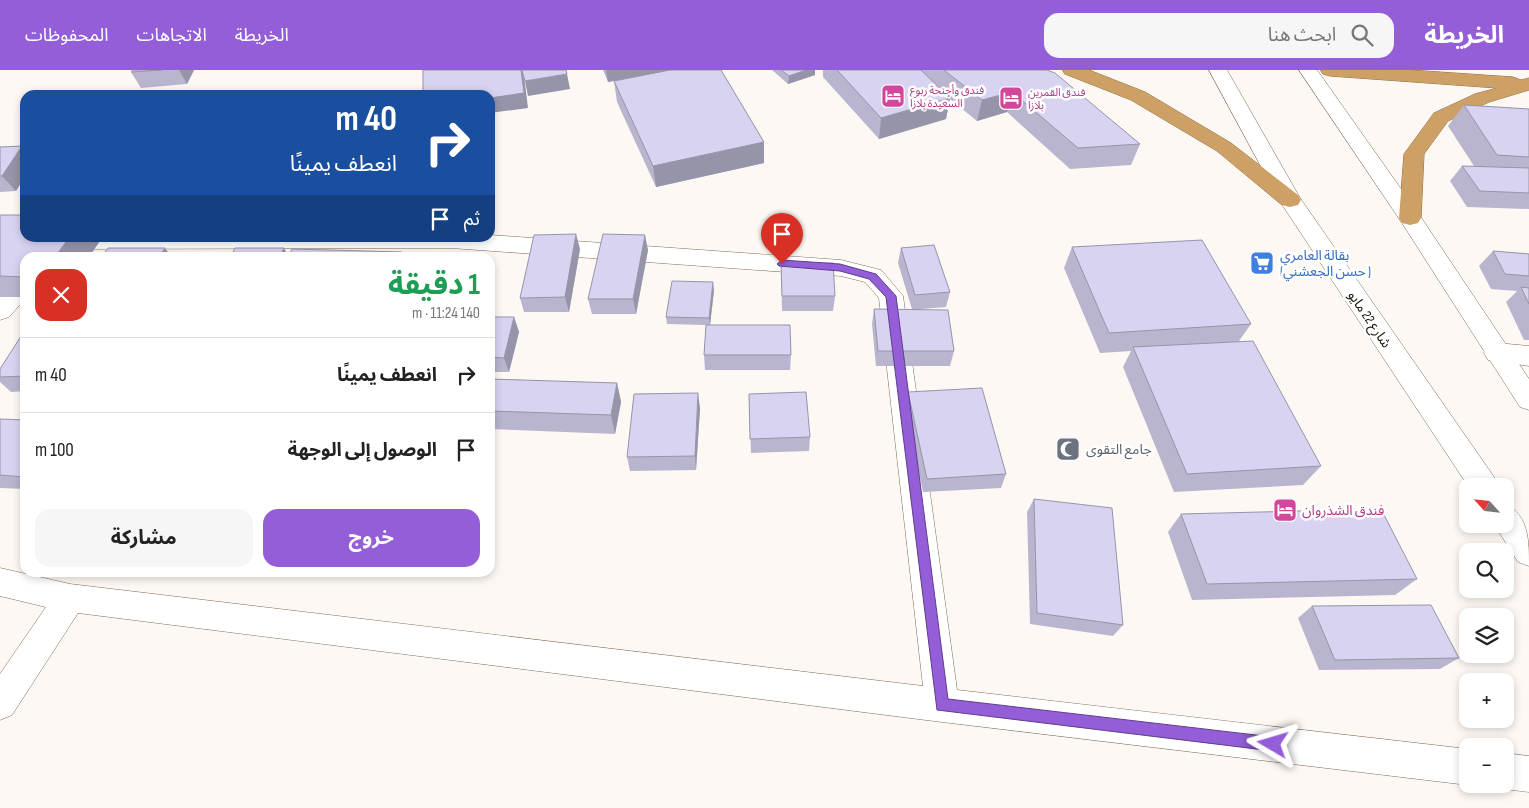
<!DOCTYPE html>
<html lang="ar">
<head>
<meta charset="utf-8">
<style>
  :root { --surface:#fff; --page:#f6f6f6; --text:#222; --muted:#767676; --line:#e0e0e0; --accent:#935ed7 }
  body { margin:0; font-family:"Sofia Sans Condensed","Noto Sans Arabic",sans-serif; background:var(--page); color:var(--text); direction:rtl; height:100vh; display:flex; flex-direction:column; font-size:19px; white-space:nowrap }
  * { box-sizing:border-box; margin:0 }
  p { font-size:16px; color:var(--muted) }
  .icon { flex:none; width:28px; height:28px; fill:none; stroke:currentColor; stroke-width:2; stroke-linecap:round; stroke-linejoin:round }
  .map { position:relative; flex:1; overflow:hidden; direction:ltr }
  .details { position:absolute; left:20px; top:182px; width:475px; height:325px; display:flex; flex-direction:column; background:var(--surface); border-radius:15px; box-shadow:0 2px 8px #0003; direction:rtl }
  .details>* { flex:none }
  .top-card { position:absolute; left:20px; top:20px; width:475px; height:152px; border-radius:15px; box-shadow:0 2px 8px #0003; direction:rtl; background:#1a4fa0; color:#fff; overflow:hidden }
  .needle { width:32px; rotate:297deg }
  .tools { position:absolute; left:1459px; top:408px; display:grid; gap:10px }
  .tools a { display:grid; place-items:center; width:55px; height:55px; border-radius:10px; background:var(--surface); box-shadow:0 2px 8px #0003; font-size:25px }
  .pin { position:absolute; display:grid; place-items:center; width:42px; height:42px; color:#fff; margin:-51px -21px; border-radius:50% 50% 50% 0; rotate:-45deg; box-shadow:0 0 5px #0007 }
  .pin .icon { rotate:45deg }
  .me { position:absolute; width:55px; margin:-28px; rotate:277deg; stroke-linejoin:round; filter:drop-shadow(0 0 4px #0008) }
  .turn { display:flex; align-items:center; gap:18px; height:105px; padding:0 15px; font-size:22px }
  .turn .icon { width:65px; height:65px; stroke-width:2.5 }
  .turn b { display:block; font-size:35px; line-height:42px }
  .then { display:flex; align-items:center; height:48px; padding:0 15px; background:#0003; gap:10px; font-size:19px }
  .round { display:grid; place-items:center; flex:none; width:52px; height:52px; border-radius:15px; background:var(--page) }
  .overview { display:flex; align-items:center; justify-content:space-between; height:85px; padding:0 15px }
  h1 { font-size:30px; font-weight:700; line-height:38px; color:#1e9e55 }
  .button { display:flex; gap:10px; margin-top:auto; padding:10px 15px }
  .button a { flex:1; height:58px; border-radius:15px; background:var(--accent); color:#fff; font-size:20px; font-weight:700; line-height:58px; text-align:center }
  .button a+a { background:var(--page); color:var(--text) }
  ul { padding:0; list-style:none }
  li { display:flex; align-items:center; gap:15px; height:75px; padding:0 15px; border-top:1px solid var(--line) }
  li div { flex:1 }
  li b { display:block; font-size:19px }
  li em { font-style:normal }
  header { display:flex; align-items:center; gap:30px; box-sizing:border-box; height:70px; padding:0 25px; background:var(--accent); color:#fff }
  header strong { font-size:24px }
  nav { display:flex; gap:28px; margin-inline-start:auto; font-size:18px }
  .search { width:350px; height:45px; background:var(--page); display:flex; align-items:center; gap:12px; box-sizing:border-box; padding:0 18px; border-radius:15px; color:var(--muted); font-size:19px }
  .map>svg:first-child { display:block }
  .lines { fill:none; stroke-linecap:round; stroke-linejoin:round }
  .street-casing { stroke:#7e6b55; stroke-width:1 }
  .secondary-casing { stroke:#7e6b55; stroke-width:1 }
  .highway-casing { stroke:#8e6f46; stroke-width:1 }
  .street { fill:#fff; fill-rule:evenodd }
  .secondary { fill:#fff; fill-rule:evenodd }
  .highway { fill:#cda166; fill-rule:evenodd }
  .wall { fill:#b9b5cf }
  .shaded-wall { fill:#9694a9 }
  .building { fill:#d7d3f1; stroke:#9694a9 }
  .route { fill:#935ed7; stroke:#603d8c }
  .labels { text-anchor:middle; stroke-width:5; stroke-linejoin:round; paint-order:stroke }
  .far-hotel-label { font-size:11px; fill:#b23c85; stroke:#fff; text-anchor:start }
  .shop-label { font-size:14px; fill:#366cbe; stroke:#fff; text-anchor:start }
  .street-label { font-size:14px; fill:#1a130a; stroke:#fff }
  .worship-label { font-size:14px; fill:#5b616d; stroke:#fff; text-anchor:start }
  .hotel-label { font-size:14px; fill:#b23c85; stroke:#fff; text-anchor:start }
</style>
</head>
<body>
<header>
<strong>الخريطة</strong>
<div class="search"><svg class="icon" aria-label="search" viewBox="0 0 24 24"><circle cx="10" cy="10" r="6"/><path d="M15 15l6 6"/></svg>ابحث هنا</div>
<nav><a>الخريطة</a><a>الاتجاهات</a><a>المحفوظات</a></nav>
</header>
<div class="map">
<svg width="1529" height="738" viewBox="0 0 1529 738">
  <rect width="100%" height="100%" fill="#fdf8f3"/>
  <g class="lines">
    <g class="street-casing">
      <g id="street">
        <polygon points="490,165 841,190 881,200 903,226 957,620 1468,679 1468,714 1470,714 1468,715 942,652 78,543 12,645 0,650 0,604 46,537 0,526 0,498 70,514 923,616 879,228 865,212 841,206 451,178 64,179 56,176 53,171 55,168 490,168"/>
        <polygon points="25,206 25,229 9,247 0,250 0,226 17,208"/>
        <polygon points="1497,273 1529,276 1529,296 1488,290 1484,283 1488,276"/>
        <polygon points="1505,683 1529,686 1529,722 1505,719 1493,714 1505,714"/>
      </g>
    </g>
    <g class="secondary-casing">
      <g id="secondary">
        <polygon points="1209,0 1227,0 1300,128 1494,407 1498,416 1468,416 1279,130"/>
        <polygon points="1299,0 1317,0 1418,143 1529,309 1529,340 1520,337 1402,153"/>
        <path d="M1505 434C1529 445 1529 471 1529 496L1518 492 1494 454H1505Z"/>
      </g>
    </g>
    <g class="highway-casing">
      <g id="highway">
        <polygon points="1063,0 1089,0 1145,22 1231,73 1298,125 1301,130 1298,135 1290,137 1282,135 1217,81 1131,30 1065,4"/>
        <polygon points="1321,0 1410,0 1513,7 1521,10 1529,8 1529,20 1489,32 1448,51 1424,84 1421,148 1418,153 1410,155 1402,153 1399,148 1404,84 1434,43 1475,24 1497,18 1330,6 1323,4"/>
      </g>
    </g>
    <use href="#street" class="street"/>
    <use href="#secondary" class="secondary"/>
    <use href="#highway" class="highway"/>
  </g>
  <g class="wall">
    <polygon points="133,0 194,0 187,14 141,18 131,2"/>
    <polygon points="603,0 721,0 764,72 764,93 656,117 617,32 614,11 657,3 608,12"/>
    <polygon points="772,0 815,0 815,5 788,14"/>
    <polygon points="823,0 1047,0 1140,74 1131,95 1070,99 1007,42 977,51 950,29 946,49 879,69 823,7"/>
    <polygon points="1464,35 1529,39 1529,139 1467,137 1450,111 1462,96 1474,96 1448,56"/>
    <polygon points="22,76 25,80 25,106 16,121 0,122 0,77"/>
    <polygon points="0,145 25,168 102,168 88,188 25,188 25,227 0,227"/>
    <polygon points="1072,177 1251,254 1239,271 1321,396 1303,415 1174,422 1123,297 1131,281 1100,283 1064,198"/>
    <polygon points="901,178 950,222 946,237 921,239 954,281 950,296 876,296 872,254 874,239 912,239 898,193"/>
    <polygon points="580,179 569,242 524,242 520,228"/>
    <polygon points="648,180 636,244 592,244 588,229"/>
    <polygon points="1493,181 1529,184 1529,270 1524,270 1506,232 1517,221 1491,219 1479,196"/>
    <polygon points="781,194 835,226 833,241 782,241"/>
    <polygon points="714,220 710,255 791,285 790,300 705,300 704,285 706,255 667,254 666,247"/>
    <polygon points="490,247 514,247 519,262 509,302 490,302"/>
    <polygon points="25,260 25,321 11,322 0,312 0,299"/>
    <polygon points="490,309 617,313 621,332 615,364 490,359"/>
    <polygon points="908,322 1006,404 1001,418 923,422 905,336"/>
    <polygon points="749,324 810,367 809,381 751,383"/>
    <polygon points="700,338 696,400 630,401 627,387"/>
    <polygon points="0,349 25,350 25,419 0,418"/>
    <polygon points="1034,429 1123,555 1113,566 1030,554 1027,442"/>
    <polygon points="1181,444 1417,509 1395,525 1192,530 1168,462"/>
    <polygon points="1312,536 1459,588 1440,599 1319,600 1298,548"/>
  </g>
  <g class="shaded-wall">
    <polygon points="179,0 194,0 187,14"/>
    <polygon points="522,0 525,13 528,38 490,43 490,28"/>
    <polygon points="606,0 671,0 608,12"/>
    <polygon points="806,0 815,0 815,5 788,14 789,6"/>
    <polygon points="567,4 570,19 528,26 525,11"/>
    <polygon points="1012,22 1007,42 977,51 982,30"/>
    <polygon points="950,28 946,49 879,69 881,48"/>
    <polygon points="764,72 764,93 656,117 653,96"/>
    <polygon points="22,76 25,80 25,106 16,121 2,106"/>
    <polygon points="576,164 580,179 569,242 565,227"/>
    <polygon points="645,165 648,180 636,244 633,229"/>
    <polygon points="69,168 102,168 88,188 54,188"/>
    <polygon points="165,178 172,188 158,188"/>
    <polygon points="284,178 289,188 279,188"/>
    <polygon points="402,182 404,188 400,188"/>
    <polygon points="713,212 714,220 710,255 709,248"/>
    <polygon points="514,247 519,262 509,302 504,288"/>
    <polygon points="617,313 621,332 615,364 611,345"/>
    <polygon points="698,323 700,338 696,400 695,386"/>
  </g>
  <g class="building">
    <polygon points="133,0 162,0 131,2"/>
    <polygon points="423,0 521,0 524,23 490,28 490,25 423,25"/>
    <polygon points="522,0 566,0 567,4 525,11"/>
    <polygon points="670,0 721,0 764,72 653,96 614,11"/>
    <polygon points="781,0 806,0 789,6"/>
    <polygon points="837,0 921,0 950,28 881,48"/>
    <polygon points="944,0 1047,0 1055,3 1140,74 1078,78 1012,22 982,30"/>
    <polygon points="1464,35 1529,39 1529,87 1497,85"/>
    <polygon points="22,76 2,106 0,106 0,77"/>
    <polygon points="1462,96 1529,98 1529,123 1480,121"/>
    <polygon points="0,145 25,145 25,168 69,168 54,188 25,188 25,207 0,206"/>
    <polygon points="576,164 565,227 520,228 534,165"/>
    <polygon points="603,164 645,165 633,229 588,229"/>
    <polygon points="1202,170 1251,254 1109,263 1072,177"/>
    <polygon points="934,175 950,222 915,225 901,178"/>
    <polygon points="108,178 165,178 158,188 101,188"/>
    <polygon points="235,178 284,178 279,188 230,188"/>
    <polygon points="292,179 402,182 400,188 288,188"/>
    <polygon points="1493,181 1529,184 1529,206 1505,204"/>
    <rect x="431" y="186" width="39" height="2"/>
    <polygon points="833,193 835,226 782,226 781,194"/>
    <polygon points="672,211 713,212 709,248 666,247"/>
    <polygon points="1521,217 1529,218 1529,234"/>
    <polygon points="874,239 948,240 954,281 878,281"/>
    <polygon points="490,247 514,247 504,288 490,287"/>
    <polygon points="706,255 790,255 791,285 704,285"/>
    <polygon points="25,260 25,306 0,307 0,299"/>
    <polygon points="1253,271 1321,396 1187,404 1133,277"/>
    <polygon points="490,309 617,313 611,345 490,341"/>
    <polygon points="982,318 1006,404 927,409 908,322"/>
    <polygon points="806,322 810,367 750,369 749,324"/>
    <polygon points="698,323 695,386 627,387 634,324"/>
    <polygon points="0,349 25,350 25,407 0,405"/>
    <polygon points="1034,429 1112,438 1123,555 1037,543"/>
    <polygon points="1381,439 1417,509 1207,514 1181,444"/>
    <polygon points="1431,535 1459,588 1335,590 1312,536"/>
  </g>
  <polygon class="route" points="782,190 840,194 876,204 896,226 948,629 1273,667 1278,669 1280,674 1278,679 1273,681 937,640 886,227 869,209 840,201 779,196 777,194"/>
  <defs>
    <g id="hotel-square" transform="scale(1.25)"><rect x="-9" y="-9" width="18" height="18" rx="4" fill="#d1479c" stroke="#fff"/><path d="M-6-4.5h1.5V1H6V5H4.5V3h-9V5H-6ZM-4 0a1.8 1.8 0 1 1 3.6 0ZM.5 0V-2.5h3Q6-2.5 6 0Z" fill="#fff"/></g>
    <g id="supermarket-square" transform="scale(1.25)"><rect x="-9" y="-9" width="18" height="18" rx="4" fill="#3f7fe0" stroke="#fff"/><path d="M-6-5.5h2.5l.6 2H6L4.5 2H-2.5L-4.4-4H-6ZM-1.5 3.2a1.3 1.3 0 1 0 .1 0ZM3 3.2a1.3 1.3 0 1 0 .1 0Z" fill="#fff"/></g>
    <g id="mosque-square" transform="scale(1.25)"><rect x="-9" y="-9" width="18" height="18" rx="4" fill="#6b7280" stroke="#fff"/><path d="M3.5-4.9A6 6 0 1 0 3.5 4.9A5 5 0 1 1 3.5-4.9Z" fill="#fff"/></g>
  </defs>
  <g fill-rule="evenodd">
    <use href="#hotel-square" x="893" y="26"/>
    <use href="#hotel-square" x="1011" y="28"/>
    <use href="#supermarket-square" x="1262" y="193"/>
    <use href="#mosque-square" x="1068" y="379"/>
    <use href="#hotel-square" x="1285" y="440"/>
  </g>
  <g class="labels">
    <g class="far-hotel-label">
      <text x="910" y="24">فندق وأجنحة ربوع<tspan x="910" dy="13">السعيدة بلازا</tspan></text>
      <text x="1028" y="26">فندق القمرين<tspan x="1028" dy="13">بلازا</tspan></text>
    </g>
    <g class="shop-label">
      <text x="1280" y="190">بقالة العامري<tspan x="1280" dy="16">(حسن الجعشني )</tspan></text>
    </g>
    <g class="street-label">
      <text transform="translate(1370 249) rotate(56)" y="5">شارع 22 مايو</text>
    </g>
    <g class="worship-label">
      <text x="1086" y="384">جامع التقوى</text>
    </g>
    <g class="hotel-label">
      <text x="1302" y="445">فندق الشذروان</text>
    </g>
  </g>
</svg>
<div class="tools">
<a><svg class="needle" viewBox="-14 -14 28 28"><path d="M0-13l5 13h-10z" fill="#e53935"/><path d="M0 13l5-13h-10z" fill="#767676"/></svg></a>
<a><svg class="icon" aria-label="search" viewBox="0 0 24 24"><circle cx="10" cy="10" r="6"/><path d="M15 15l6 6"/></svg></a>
<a><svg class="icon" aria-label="layers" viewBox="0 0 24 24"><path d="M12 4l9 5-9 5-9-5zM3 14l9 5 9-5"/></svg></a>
<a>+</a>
<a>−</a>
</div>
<div class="pin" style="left:782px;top:194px;background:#d93025"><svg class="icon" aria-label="arrive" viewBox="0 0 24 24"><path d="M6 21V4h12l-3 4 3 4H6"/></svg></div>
<svg class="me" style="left:1273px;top:674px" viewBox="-20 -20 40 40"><path d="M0-17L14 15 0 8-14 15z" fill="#935ed7" stroke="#fff" stroke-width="4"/></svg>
<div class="top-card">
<div class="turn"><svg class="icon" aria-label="right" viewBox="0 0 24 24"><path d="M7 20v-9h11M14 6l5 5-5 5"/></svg><div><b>40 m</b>انعطف يمينًا</div></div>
<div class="then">ثم<svg class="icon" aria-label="arrive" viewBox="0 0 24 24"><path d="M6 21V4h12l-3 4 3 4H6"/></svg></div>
</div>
<section class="details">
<div class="overview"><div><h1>1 دقيقة</h1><p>140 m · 11:24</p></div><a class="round" style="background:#d93025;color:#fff"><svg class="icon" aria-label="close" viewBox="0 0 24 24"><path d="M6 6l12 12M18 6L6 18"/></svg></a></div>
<ul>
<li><svg class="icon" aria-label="right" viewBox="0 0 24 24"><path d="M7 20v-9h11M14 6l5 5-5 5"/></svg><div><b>انعطف يمينًا</b></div><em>40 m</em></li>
<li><svg class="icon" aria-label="arrive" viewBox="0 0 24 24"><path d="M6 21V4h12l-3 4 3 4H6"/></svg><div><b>الوصول إلى الوجهة</b></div><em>100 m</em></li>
</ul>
<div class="button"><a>خروج</a><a>مشاركة</a></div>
</section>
</div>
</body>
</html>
